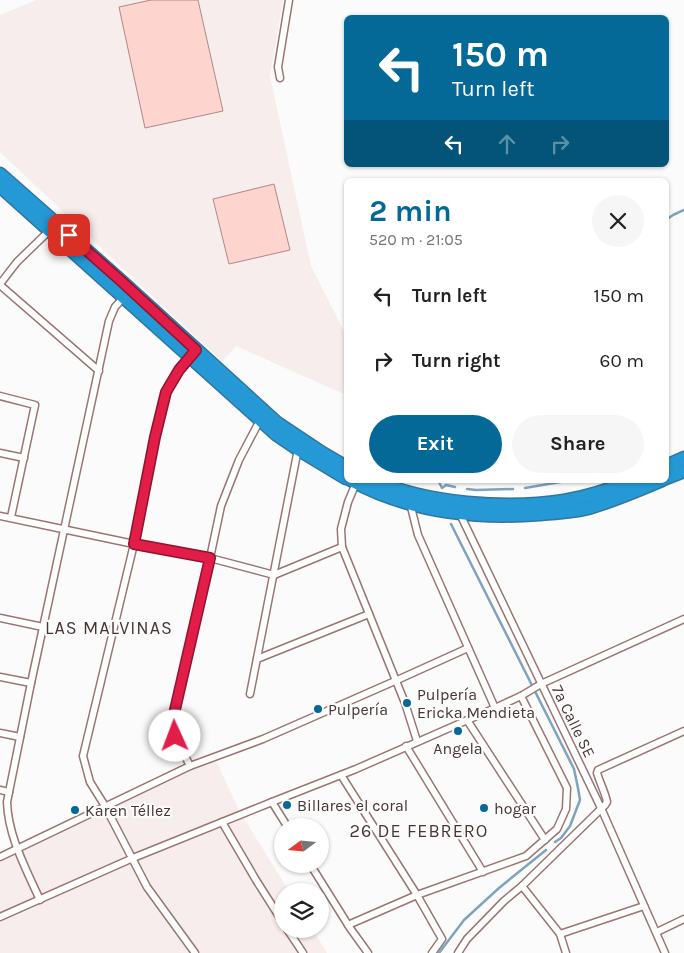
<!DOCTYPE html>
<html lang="en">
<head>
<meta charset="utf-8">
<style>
  :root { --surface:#fff; --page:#f6f6f6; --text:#222; --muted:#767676; --accent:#046997 }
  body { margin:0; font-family:Karla,sans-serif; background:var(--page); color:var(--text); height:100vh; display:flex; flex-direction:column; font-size:19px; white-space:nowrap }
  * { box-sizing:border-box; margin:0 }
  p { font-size:16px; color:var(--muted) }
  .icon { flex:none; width:28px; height:28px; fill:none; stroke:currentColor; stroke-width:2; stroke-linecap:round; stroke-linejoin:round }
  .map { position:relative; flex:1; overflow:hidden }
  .details { position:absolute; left:344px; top:178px; width:325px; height:305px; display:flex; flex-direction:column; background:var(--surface); border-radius:8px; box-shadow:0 1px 4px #0004 }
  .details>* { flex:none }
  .hud { position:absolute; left:344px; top:15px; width:325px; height:152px; border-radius:8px; box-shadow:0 1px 4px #0004; background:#046997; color:#fff; overflow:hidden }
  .needle { width:32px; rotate:254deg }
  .buttons { position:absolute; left:274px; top:818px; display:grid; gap:10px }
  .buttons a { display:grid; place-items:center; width:55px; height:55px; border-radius:50%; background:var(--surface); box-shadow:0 1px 4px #0004; font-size:25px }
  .pin { position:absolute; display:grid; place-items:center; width:42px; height:42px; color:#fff; margin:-21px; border-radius:10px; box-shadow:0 2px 8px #0006 }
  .me { position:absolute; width:55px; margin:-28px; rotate:358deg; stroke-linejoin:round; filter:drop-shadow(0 0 4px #0008) }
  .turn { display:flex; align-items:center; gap:18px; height:105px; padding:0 25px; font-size:22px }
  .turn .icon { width:65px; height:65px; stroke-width:2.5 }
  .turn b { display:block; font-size:35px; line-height:42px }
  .lanes { display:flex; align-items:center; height:48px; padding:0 25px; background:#0003; justify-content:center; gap:25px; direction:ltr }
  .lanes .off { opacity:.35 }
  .round { display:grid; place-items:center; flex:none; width:52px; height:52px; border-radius:26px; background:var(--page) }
  .overview { display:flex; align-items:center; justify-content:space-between; height:85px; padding:0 25px }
  h1 { font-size:30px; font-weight:700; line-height:38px; color:var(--accent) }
  .primary-button { display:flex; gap:10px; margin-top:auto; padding:10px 25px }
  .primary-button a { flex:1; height:58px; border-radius:30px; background:var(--accent); color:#fff; font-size:20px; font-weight:700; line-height:58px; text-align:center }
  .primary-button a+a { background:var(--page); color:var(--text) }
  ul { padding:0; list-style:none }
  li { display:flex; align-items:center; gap:15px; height:65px; padding:0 25px }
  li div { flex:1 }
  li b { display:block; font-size:19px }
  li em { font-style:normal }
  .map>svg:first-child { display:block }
  .built { fill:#f7edec }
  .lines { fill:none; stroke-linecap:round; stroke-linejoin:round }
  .stream { stroke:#80a3bd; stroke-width:2.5 }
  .building { fill:#fed4ce; stroke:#ae8984 }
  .street-casing { stroke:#9a7672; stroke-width:9 }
  .highway-casing { stroke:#31769d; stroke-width:15 }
  .street { stroke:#fff; stroke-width:6 }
  .highway { stroke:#2599d6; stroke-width:12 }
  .route-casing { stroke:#92132f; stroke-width:12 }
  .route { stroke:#e11d48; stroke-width:9 }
  .poi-dot { fill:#046997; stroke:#fbfbfb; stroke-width:2 }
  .labels { text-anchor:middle; stroke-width:4.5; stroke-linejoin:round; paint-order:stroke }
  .poi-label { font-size:16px; fill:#463634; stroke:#fbfbfb; text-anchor:start }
  .street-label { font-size:16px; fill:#463634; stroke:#fbfbfb }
  .neighbourhood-label { font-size:18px; letter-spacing:1px; fill:#463634; stroke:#fbfbfb }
</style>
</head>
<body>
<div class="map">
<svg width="684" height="953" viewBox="0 0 684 953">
  <rect width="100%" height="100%" fill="#fbfbfb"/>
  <g class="built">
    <polygon points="36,0 283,0 270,76 311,266 346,335 346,395 236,346 222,362 0,152 0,15"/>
    <polygon points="214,757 241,814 289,891 282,891 282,929 312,929 327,953 0,953 0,857"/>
  </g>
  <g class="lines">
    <g class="stream">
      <polyline points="666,220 673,215 684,210"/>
      <polyline points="438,480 442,488 446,485 455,487"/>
      <polyline points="525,488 572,480"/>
      <polyline points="467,489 476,490 513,489"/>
      <polyline points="451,524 574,769 578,788 580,800 570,826 561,838 555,842"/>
      <polyline points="439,953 464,920 499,888 546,850"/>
    </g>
  </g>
  <g class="building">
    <polygon points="151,0 198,0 223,111 145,128 119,7"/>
    <polygon points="274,184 290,250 229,264 213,199"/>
  </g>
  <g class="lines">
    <g class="street-casing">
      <g id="street">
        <polyline points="280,78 278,67 289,0"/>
        <polyline points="0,284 17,262 50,230"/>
        <polyline points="0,285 99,371"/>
        <polyline points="190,356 179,370 166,392 155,437 134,544 83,756 90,782 105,806 147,887 195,953"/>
        <polyline points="0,396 35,405 11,517"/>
        <polyline points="0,453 24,458"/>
        <polyline points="356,483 348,502 341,529 342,547 405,703 417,741"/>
        <polyline points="410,503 418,535 495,708"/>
        <polyline points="461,512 460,514 601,808 665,953"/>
        <polyline points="0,516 134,544 210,558 274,575 342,547"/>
        <polyline points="0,618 43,627"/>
        <polyline points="257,659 369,614"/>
        <polyline points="0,677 31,683"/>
        <polyline points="250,694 298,449"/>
        <polyline points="467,720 545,840"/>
        <polyline points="0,733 20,737"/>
        <polyline points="406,746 483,872"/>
        <polyline points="190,766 175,736 174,714 210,558 221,506 239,460 260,420"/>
        <polyline points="341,775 417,895 442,939 432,953"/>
        <polyline points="0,790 9,792"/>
        <polyline points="272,802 287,826"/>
        <polyline points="222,822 256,880 282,921"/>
        <polyline points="0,857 190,766 263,739 395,681 468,648"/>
        <polyline points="310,864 350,928 368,953"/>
        <polyline points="522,886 560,934 566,953"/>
        <path d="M40 900C26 869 8 836 7 802L31 683 109 321 115 307 123 298"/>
        <polyline points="0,917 133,858 272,802 356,769 495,708 521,696 541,684 684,619"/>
        <polyline points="348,925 417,895 526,856 557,829 566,809 567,788 521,696"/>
        <polyline points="287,929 303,953"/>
        <polyline points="657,932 684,919"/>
        <polyline points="560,934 644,906"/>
        <path d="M458 953 467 939 504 901 522 886 605 805 607 802C605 792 600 783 597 773L598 770 684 731"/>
      </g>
    </g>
    <g class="highway-casing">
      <g id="highway">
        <polyline points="0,174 120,280 277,423 322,453 346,467"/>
        <polyline points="0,186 276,434 298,449 346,478"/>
        <polyline points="666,466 684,458"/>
        <polyline points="666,478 684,471"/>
        <path d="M351 480C408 511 474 519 539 514 555 513 572 512 588 508 613 501 638 490 662 480"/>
        <path d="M373 480C426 504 507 510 564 501 588 497 612 489 634 480"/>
      </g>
    </g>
    <use href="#street" class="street"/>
    <use href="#highway" class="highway"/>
  </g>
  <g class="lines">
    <g class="route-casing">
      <polyline id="route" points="69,235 120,280 196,350 179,370 166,392 155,437 134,544 210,558 174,714 175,736"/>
    </g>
    <use href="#route" class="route"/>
  </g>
  <g class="poi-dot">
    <circle cx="407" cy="703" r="5"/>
    <circle cx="318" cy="709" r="5"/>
    <circle cx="458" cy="731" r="5"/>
    <circle cx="287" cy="805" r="5"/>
    <circle cx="484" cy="808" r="5"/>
    <circle cx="75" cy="810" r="5"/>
  </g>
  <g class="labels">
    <g class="poi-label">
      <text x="417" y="700">Pulpería<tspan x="417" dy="18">Ericka Mendieta</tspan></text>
      <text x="328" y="715">Pulpería</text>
      <text x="458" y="754" text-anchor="middle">Angela</text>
      <text x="297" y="811">Billares el coral</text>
      <text x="494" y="814">hogar</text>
      <text x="85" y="816">Karen Téllez</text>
    </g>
    <g class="street-label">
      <text transform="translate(574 721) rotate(64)" y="6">7a Calle SE</text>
    </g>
    <g class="neighbourhood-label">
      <text x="109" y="634">LAS MALVINAS</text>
      <text x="419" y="837">26 DE FEBRERO</text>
    </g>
  </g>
</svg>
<div class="buttons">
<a><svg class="needle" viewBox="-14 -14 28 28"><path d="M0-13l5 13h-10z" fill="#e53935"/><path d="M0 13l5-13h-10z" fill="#767676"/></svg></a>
<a><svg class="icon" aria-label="layers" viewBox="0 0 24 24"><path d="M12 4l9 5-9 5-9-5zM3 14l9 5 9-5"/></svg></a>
</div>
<div class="pin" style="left:69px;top:235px;background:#d93025"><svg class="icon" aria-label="arrive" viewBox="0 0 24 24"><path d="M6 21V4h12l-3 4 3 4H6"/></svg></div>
<svg class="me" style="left:175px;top:736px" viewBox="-20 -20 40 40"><circle r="19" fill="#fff"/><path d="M0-13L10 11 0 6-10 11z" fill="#e11d48"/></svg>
<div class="hud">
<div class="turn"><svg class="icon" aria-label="left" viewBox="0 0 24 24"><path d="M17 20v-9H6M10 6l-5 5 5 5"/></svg><div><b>150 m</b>Turn left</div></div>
<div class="lanes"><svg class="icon" aria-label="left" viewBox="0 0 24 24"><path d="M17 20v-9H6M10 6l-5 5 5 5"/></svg><svg class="icon off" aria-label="ahead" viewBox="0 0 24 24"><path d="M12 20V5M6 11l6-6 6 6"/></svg><svg class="icon off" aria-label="right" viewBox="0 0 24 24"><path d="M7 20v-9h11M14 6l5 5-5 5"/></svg></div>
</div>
<section class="details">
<div class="overview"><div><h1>2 min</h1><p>520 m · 21:05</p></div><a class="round"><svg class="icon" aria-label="close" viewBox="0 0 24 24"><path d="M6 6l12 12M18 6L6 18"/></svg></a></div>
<ul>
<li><svg class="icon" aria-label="left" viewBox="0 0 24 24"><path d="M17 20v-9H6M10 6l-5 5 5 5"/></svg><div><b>Turn left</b></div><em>150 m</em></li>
<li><svg class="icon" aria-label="right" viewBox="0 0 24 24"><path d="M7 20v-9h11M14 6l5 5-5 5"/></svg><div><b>Turn right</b></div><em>60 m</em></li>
</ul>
<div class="primary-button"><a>Exit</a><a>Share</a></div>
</section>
</div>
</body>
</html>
